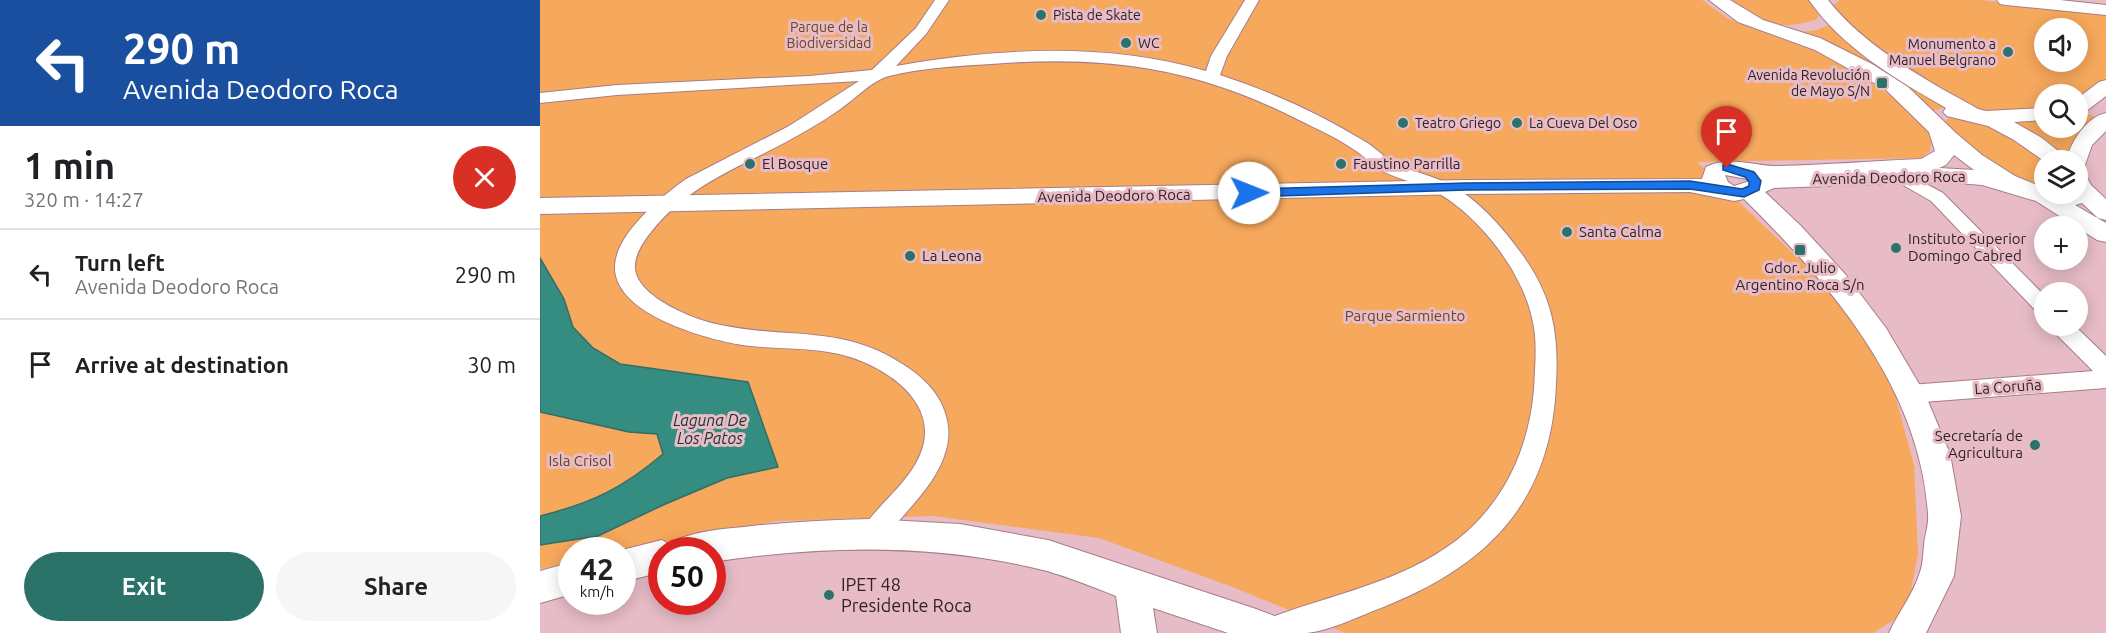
<!DOCTYPE html>
<html lang="en">
<head>
<meta charset="utf-8">
<style>
  :root { --surface:#fff; --page:#f6f6f6; --text:#202124; --muted:#757577; --line:#e0e0e0; --accent:#2b7268 }
  body { margin:0; font-family:Ubuntu,sans-serif; background:var(--page); color:var(--text); height:100vh; display:flex; flex-direction:column; font-size:22px; white-space:nowrap }
  * { box-sizing:border-box; margin:0 }
  p { font-size:20px; color:var(--muted) }
  .icon { flex:none; width:33px; height:33px; fill:none; stroke:currentColor; stroke-width:2; stroke-linecap:round; stroke-linejoin:round }
  .map { position:relative; flex:1; overflow:hidden }
  .side { display:flex; flex-direction:column; background:var(--surface); width:540px }
  .side>* { flex:none }
  .top-card { background:#1a4fa0; color:#fff; overflow:hidden }
  .controls { position:absolute; left:1494px; top:18px; display:grid; gap:12px }
  .controls a { display:grid; place-items:center; width:54px; height:54px; border-radius:50%; background:var(--surface); box-shadow:0 3px 15px #0003; font-size:30px }
  .speed { position:absolute; left:18px; top:537px; display:flex; gap:12px; font-size:30px; font-weight:700; text-align:center }
  .speed>* { display:grid; place-content:center; width:78px; height:78px; border-radius:50%; background:var(--surface); box-shadow:0 3px 15px #0003; line-height:1 }
  .speed small { font-size:15px; font-weight:400 }
  .speed .limit { border:9px solid #d22; background:#fff; color:#111 }
  .pin { position:absolute; display:grid; place-items:center; width:51px; height:51px; color:#fff; margin:-62px -26px; border-radius:50% 50% 50% 0; rotate:-45deg; box-shadow:0 0 6px #0007 }
  .pin .icon { rotate:45deg }
  .me { position:absolute; width:66px; margin:-33px; rotate:89deg; stroke-linejoin:round; filter:drop-shadow(0 0 4px #0008) }
  .turn { display:flex; align-items:center; gap:21px; height:126px; padding:0 24px; font-size:27px }
  .turn .icon { width:78px; height:78px; stroke-width:2.5 }
  .turn b { display:block; font-size:42px; line-height:51px }
  .round { display:grid; place-items:center; flex:none; width:63px; height:63px; border-radius:32px; background:var(--page) }
  .overview { display:flex; align-items:center; justify-content:space-between; height:102px; padding:0 24px }
  h1 { font-size:36px; font-weight:700; line-height:45px }
  .action { display:flex; gap:12px; margin-top:auto; padding:12px 24px }
  .action a { flex:1; height:69px; border-radius:36px; background:var(--accent); color:#fff; font-size:24px; font-weight:700; line-height:69px; text-align:center }
  .action a+a { background:var(--page); color:var(--text) }
  ul { padding:0; list-style:none }
  li { display:flex; align-items:center; gap:18px; height:90px; padding:0 24px; border-top:2px solid var(--line) }
  li div { flex:1 }
  li b { display:block; font-size:22px }
  li em { font-style:normal }
  main { display:flex; flex:1; min-height:0 }
  .map>svg:first-child { display:block }
  .green { fill:#f6a85c; fill-rule:evenodd }
  .water { fill:#358d81; stroke:#346d66; stroke-width:1.5 }
  .lines { fill:none; stroke-linecap:round; stroke-linejoin:round }
  .minor-casing { stroke:#a57e87; stroke-width:2 }
  .major-casing { stroke:#a57e87; stroke-width:2 }
  .minor { fill:#fff; fill-rule:evenodd }
  .major { fill:#fff; fill-rule:evenodd }
  .route { fill:#1a73e8; stroke:#114b97; stroke-width:1.5 }
  .poi-dot { fill:#2b7268; stroke:#e7bcc6; stroke-width:2 }
  .labels { text-anchor:middle; stroke-width:6; stroke-linejoin:round; paint-order:stroke }
  .far-poi-label { font-size:14px; fill:#322226; stroke:#e7bcc6; text-anchor:start }
  .far-park-label { font-size:14px; fill:#694624; stroke:#e7bcc6 }
  .poi-label { font-size:15px; fill:#322226; stroke:#e7bcc6; text-anchor:start }
  .street-label { font-size:15px; fill:#322226; stroke:#e7bcc6 }
  .park-label { font-size:15px; fill:#694624; stroke:#e7bcc6 }
  .water-label { font-size:16px; font-style:italic; fill:#18332f; stroke:#e7bcc6 }
  .near-poi-label { font-size:18px; fill:#322226; stroke:#e7bcc6; text-anchor:start }
</style>
</head>
<body>
<main>
<section class="side">
<div class="top-card">
<div class="turn"><svg class="icon" aria-label="left" viewBox="0 0 24 24"><path d="M17 20v-9H6M10 6l-5 5 5 5"/></svg><div><b>290 m</b>Avenida Deodoro Roca</div></div>
</div>
<div class="overview"><div><h1>1 min</h1><p>320 m · 14:27</p></div><a class="round" style="background:#d93025;color:#fff"><svg class="icon" aria-label="close" viewBox="0 0 24 24"><path d="M6 6l12 12M18 6L6 18"/></svg></a></div>
<ul>
<li><svg class="icon" aria-label="left" viewBox="0 0 24 24"><path d="M17 20v-9H6M10 6l-5 5 5 5"/></svg><div><b>Turn left</b><p>Avenida Deodoro Roca</p></div><em>290 m</em></li>
<li><svg class="icon" aria-label="arrive" viewBox="0 0 24 24"><path d="M6 21V4h12l-3 4 3 4H6"/></svg><div><b>Arrive at destination</b></div><em>30 m</em></li>
</ul>
<div class="action"><a>Exit</a><a>Share</a></div>
</section>
<div class="map">
<svg width="1566" height="633" viewBox="0 0 1566 633">
  <rect width="100%" height="100%" fill="#e7bcc6"/>
  <g class="green">
    <polygon points="0,0 1162,0 1187,18 1283,54 1303,64 1357,100 1382,118 1392,137 1390,151 1381,158 1157,162 1301,299 1354,391 1374,465 1378,554 1367,612 1333,633 805,633 695,588 559,538 392,516 236,521 83,552 32,550 31,562 0,569"/>
    <path d="M1193 0H1269L1276 6 1279 14 1277 19C1253 29 1203 29 1193 0Z"/>
    <path d="M1300 0H1440L1559 14 1566 17V78L1538 100V94H1504V110C1481 113 1460 115 1436 109 1427 106 1415 102 1406 97 1388 87 1295 21 1294 5ZM1504 28H1538V62H1504Z"/>
    <polygon points="1289,25 1394,99 1409,106 1389,112 1252,33 1277,30"/>
    <polygon points="1541,111 1560,119 1532,154 1531,160 1524,160 1512,150 1456,120 1504,118 1504,128 1538,128 1538,112"/>
    <path d="M1425 116 1468 133 1504 160V191C1464 177 1434 151 1403 123L1409 118Z"/>
  </g>
  <path class="water" d="M0 258 24 299 33 327 53 348 80 364 208 382 238 467 187 478 123 505 58 536 0 545V516C52 503 83 488 123 454L117 434 89 432 0 412Z"/>
  <g class="lines">
    <g class="minor-casing">
      <g id="minor">
        <path d="M395 0H409L386 34 356 66C457 48 567 42 666 71L671 56 705 0H719L687 56 680 75C729 91 780 114 824 141 834 146 841 155 850 160 868 171 888 174 907 183 936 197 962 227 981 253 1012 295 1019 332 1016 384 1011 507 942 570 833 611 813 619 788 631 767 633 750 633 732 633 715 633L719 622C786 595 858 585 917 540 964 503 989 449 994 389 995 366 998 341 992 318 982 271 937 213 894 191 876 182 855 179 837 168 829 162 822 154 813 149 796 137 777 129 759 120 655 67 566 55 451 64 418 66 381 68 349 76 331 81 314 100 299 110 282 122 264 132 246 142 197 168 146 187 111 232 103 242 94 255 95 269 98 297 153 319 176 324 244 340 301 323 364 365 379 375 391 385 400 401 408 417 411 433 406 450 396 487 363 512 342 542L333 546 324 542 320 534 324 526C345 497 384 471 385 433 386 394 342 367 310 357 275 346 238 350 202 345 166 339 72 314 75 265 77 233 121 197 146 179L249 126 319 81 77 95 0 103V93L77 85 269 76 332 70 376 28Z"/>
        <polygon points="1362,171 1403,193 1504,295 1504,314 1497,312 1391,201 1356,181 1353,177 1356,173"/>
        <polygon points="1512,326 1535,326 1566,356 1566,388 1370,403 1362,400 1359,394 1362,388 1370,385 1553,371 1514,332"/>
      </g>
    </g>
    <g class="major-casing">
      <g id="major">
        <path d="M1169 0H1190L1223 20 1280 38 1332 64 1368 87 1417 134 1442 155 1475 176 1504 188V194H1538V174L1546 176 1551 185 1566 199V220L1558 218 1542 203 1535 205 1566 223V242L1557 240 1496 201 1442 185 1406 182 1234 188 1225 192 1261 226 1305 274 1346 328 1385 394 1410 454 1421 516 1414 576 1386 633H1349C1358 613 1374 593 1380 572 1383 564 1383 554 1384 545 1385 535 1389 524 1388 514 1380 387 1290 284 1204 199L1194 201 1150 192 926 194 0 214V198L926 180 1162 179 1166 167C1188 155 1214 166 1238 166 1286 165 1333 161 1381 159L1395 151 1389 132 1345 89 1275 50 1198 22ZM1414 155 1434 170 1399 168 1406 165ZM1185 175 1213 180 1194 186 1188 182Z"/>
        <path d="M1269 0H1288C1318 38 1360 64 1402 89 1414 96 1427 102 1438 109L1446 111 1504 108V120L1474 122 1502 138 1527 158C1532 140 1547 117 1566 113V131L1552 145 1545 165 1538 167V160L1504 161 1474 140 1448 126 1407 116 1403 112 1406 108C1356 79 1302 48 1269 0Z"/>
        <polygon points="1457,0 1520,0 1566,5 1566,15 1466,5 1460,4"/>
        <polygon points="1566,80 1566,96 1545,112 1538,114 1538,98 1559,82"/>
        <path d="M330 519 420 524 508 540 716 609 745 620 750 633H688L613 608 617 633H581L576 596C553 587 531 578 507 571 397 543 284 545 172 562V550H122V572L82 582V550L122 540 135 548 139 539C159 531 182 529 204 527 246 522 288 520 330 519Z"/>
        <polygon points="32,562 32,594 0,603 0,571"/>
      </g>
    </g>
    <use href="#minor" class="minor"/>
    <use href="#major" class="major"/>
  </g>
  <polygon class="route" points="1187,164 1214,172 1221,181 1219,190 1204,197 1150,189 926,190 709,197 703,193 709,189 926,183 1150,181 1202,189 1209,186 1209,182 1205,177 1183,170 1183,165"/>
  <g class="poi-dot">
    <circle cx="501" cy="15" r="6"/>
    <circle cx="586" cy="43" r="6"/>
    <circle cx="1468" cy="52" r="6"/>
    <rect x="1336" y="77" width="12" height="12" rx="3"/>
    <circle cx="863" cy="123" r="6"/>
    <circle cx="977" cy="123" r="6"/>
    <circle cx="210" cy="164" r="6"/>
    <circle cx="801" cy="164" r="6"/>
    <circle cx="1027" cy="232" r="6"/>
    <circle cx="1356" cy="248" r="6"/>
    <rect x="1254" y="244" width="12" height="12" rx="3"/>
    <circle cx="370" cy="256" r="6"/>
    <circle cx="1495" cy="445" r="6"/>
    <circle cx="289" cy="595" r="6"/>
  </g>
  <g class="labels">
    <g class="far-poi-label">
      <text x="513" y="20">Pista de Skate</text>
      <text x="598" y="48">WC</text>
      <text x="1456" y="49" text-anchor="end">Monumento a<tspan x="1456" dy="16">Manuel Belgrano</tspan></text>
      <text x="1330" y="80" text-anchor="end">Avenida Revolución<tspan x="1330" dy="16">de Mayo S/N</tspan></text>
      <text x="875" y="128">Teatro Griego</text>
      <text x="989" y="128">La Cueva Del Oso</text>
    </g>
    <g class="far-park-label">
      <text x="289" y="32">Parque de la<tspan x="289" dy="16">Biodiversidad</tspan></text>
    </g>
    <g class="poi-label">
      <text x="222" y="169">El Bosque</text>
      <text x="813" y="169">Faustino Parrilla</text>
      <text x="1039" y="237">Santa Calma</text>
      <text x="1368" y="244">Instituto Superior<tspan x="1368" dy="17">Domingo Cabred</tspan></text>
      <text x="382" y="261">La Leona</text>
      <text x="1260" y="273" text-anchor="middle">Gdor. Julio<tspan x="1260" dy="17">Argentino Roca S/n</tspan></text>
      <text x="1483" y="441" text-anchor="end">Secretaría de<tspan x="1483" dy="17">Agricultura</tspan></text>
    </g>
    <g class="street-label">
      <text transform="translate(1349 178) rotate(-1)" y="5">Avenida Deodoro Roca</text>
      <text transform="translate(574 196) rotate(-1)" y="5">Avenida Deodoro Roca</text>
      <text transform="translate(1468 387) rotate(-4)" y="5">La Coruña</text>
    </g>
    <g class="park-label">
      <text x="865" y="321">Parque Sarmiento</text>
      <text x="40" y="466">Isla Crisol</text>
    </g>
    <g class="water-label">
      <text x="170" y="426">Laguna De<tspan x="170" dy="18">Los Patos</tspan></text>
    </g>
    <g class="near-poi-label">
      <text x="301" y="591">IPET 48<tspan x="301" dy="21">Presidente Roca</tspan></text>
    </g>
  </g>
</svg>
<div class="controls">
<a><svg class="icon" aria-label="sound" viewBox="0 0 24 24"><path d="M4 9h4l5-4v14l-5-4H4zM17 9q2 3 0 6"/></svg></a>
<a><svg class="icon" aria-label="search" viewBox="0 0 24 24"><circle cx="10" cy="10" r="6"/><path d="M15 15l6 6"/></svg></a>
<a><svg class="icon" aria-label="layers" viewBox="0 0 24 24"><path d="M12 4l9 5-9 5-9-5zM3 14l9 5 9-5"/></svg></a>
<a>+</a>
<a>−</a>
</div>
<div class="speed"><div>42<small>km/h</small></div><div class="limit">50</div></div>
<div class="pin" style="left:1187px;top:168px;background:#d93025"><svg class="icon" aria-label="arrive" viewBox="0 0 24 24"><path d="M6 21V4h12l-3 4 3 4H6"/></svg></div>
<svg class="me" style="left:709px;top:193px" viewBox="-20 -20 40 40"><circle r="19" fill="#fff"/><path d="M0-13L10 11 0 6-10 11z" fill="#1a73e8"/></svg>
</div>
</main>
</body>
</html>
